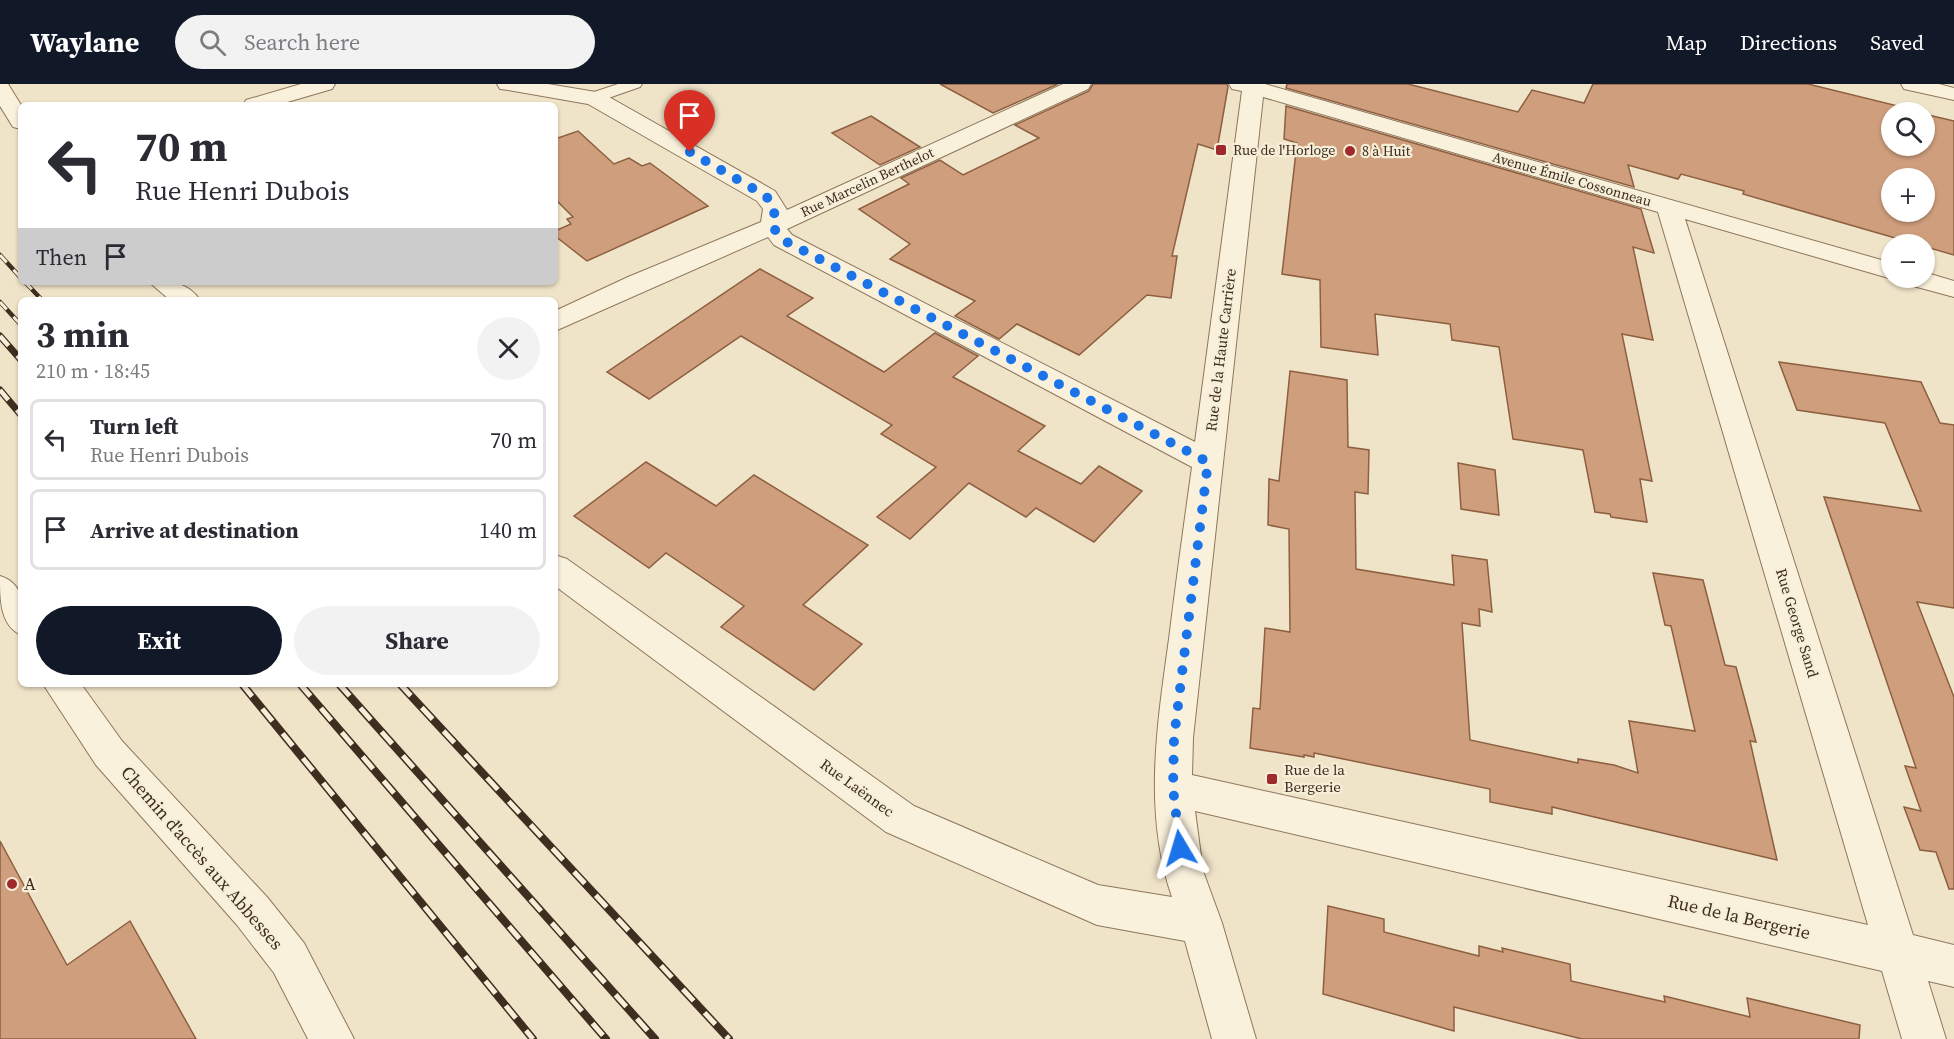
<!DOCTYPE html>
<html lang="en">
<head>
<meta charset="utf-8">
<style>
  :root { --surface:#fff; --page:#f2f2f3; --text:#2b2b33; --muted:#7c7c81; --line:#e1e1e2; --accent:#111827 }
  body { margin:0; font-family:"Source Serif 4",serif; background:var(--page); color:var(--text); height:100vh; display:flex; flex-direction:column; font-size:22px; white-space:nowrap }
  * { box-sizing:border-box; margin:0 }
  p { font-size:20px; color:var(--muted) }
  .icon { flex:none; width:33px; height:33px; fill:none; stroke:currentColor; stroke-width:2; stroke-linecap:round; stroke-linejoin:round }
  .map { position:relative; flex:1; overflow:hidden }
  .drawer { position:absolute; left:18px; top:213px; width:540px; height:390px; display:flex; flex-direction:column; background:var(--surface); border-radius:9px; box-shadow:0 2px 4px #0004 }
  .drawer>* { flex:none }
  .banner { position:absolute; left:18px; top:18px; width:540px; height:183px; border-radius:9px; box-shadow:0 2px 4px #0004; background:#fff; color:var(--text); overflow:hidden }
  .fabs { position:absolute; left:1881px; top:18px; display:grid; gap:12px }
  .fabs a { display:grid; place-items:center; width:54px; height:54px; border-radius:50%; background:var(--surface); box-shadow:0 2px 4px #0004; font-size:30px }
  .pin { position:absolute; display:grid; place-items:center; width:51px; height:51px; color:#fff; margin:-62px -26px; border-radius:50% 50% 50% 0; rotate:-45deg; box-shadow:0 0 6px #0007 }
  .pin .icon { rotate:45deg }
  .me { position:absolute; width:66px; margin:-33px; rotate:353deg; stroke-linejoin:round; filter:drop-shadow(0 0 4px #0008) }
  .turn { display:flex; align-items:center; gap:21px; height:126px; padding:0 18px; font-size:27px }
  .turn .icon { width:78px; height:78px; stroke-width:2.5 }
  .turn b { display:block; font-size:42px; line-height:51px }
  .then { display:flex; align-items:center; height:57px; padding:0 18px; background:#0003; gap:12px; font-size:22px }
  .round { display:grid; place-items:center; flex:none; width:63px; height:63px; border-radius:32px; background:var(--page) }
  .headline { display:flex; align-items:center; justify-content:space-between; height:102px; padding:0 18px }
  h1 { font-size:36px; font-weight:700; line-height:45px }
  .button { display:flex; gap:12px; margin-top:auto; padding:12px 18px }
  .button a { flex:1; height:69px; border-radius:36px; background:var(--accent); color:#fff; font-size:24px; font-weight:700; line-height:69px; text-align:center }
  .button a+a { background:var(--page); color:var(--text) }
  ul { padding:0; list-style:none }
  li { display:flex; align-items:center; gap:18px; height:81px; margin:0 12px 9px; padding:0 6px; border:3px solid var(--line); border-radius:9px }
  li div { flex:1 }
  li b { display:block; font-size:22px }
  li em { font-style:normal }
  header { display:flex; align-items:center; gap:36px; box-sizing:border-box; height:84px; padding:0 30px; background:var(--accent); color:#fff }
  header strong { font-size:28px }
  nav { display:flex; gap:33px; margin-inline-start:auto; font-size:21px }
  .search { width:420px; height:54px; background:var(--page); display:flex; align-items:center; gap:15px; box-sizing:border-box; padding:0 21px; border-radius:33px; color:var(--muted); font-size:22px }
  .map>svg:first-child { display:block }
  .building { fill:#cf9f7d; stroke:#8d5f41; stroke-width:1.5; fill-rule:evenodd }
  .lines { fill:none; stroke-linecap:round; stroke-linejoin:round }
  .service-casing { stroke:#8d765c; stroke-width:2 }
  .minor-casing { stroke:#8d765c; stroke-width:2 }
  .service { fill:#faf1dc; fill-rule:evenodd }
  .minor { fill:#faf1dc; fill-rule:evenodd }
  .rail-far2-casing { stroke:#3d2e20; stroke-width:4.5 }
  .rail-far1-casing { stroke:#3d2e20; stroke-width:7 }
  .rail-casing { stroke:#3d2e20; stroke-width:8 }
  .rail-far2 { stroke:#f7eed8; stroke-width:3; stroke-dasharray:10; stroke-linecap:butt }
  .rail-far1 { stroke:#f7eed8; stroke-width:4.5; stroke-dasharray:13; stroke-linecap:butt }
  .rail { stroke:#f7eed8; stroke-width:5; stroke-dasharray:16; stroke-linecap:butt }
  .route { stroke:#1a73e8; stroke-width:10; stroke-dasharray:0 18 }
  .poi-dot { fill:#9e2a2b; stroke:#f7eed8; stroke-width:2 }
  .labels { text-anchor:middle; stroke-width:4.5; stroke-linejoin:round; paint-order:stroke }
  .far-poi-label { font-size:14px; fill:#3d2e20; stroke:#f7eed8; text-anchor:start }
  .far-street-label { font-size:14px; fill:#3d2e20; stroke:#f7eed8 }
  .street-label { font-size:15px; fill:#3d2e20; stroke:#f7eed8 }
  .poi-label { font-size:15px; fill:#3d2e20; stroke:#f7eed8; text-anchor:start }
  .near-street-label { font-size:18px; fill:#3d2e20; stroke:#f7eed8 }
  .near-poi-label { font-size:18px; fill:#3d2e20; stroke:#f7eed8; text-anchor:start }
</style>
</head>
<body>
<header>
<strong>Waylane</strong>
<div class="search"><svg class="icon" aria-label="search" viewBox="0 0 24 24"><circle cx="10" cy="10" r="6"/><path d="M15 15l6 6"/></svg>Search here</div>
<nav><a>Map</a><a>Directions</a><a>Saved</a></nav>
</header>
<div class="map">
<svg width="1954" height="955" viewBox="0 0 1954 955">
  <rect width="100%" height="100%" fill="#f0e4c8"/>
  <g class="building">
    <polygon points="940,0 1058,0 993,29"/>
    <polygon points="1093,0 1227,0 1228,3 1217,66 1198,60 1172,172 1177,172 1171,214 1147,211 1079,271 1017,240 999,255 955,232 975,217 890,175 910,160 859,125 909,100 901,94 940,76 963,91 1039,54 1015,41 1089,7"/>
    <path d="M1287 0H1408L1518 28 1532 6 1584 19 1593 0H1808L1902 23V25L1917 28H1892V62H1924V30L1954 37V171L1743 110 1744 107 1681 90 1678 95 1628 81 1634 103 1286 4ZM1892 94H1924V128H1892Z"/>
    <polygon points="1286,22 1641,125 1654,169 1633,163 1653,256 1622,250 1652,397 1640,395 1647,438 1611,433 1610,430 1595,428 1583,366 1513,355 1499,263 1452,256 1450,240 1375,230 1378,271 1321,263 1320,196 1282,190 1297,59 1284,55"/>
    <polygon points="871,32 920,63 880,81 832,49"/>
    <polygon points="578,47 614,80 629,74 642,82 650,79 708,122 587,177 555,152 555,147 571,140 567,135 573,133 555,115 555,55"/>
    <polygon points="760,185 813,214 787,232 884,288 935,249 978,272 953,293 1045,342 1018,367 1081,400 1099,382 1142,407 1094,458 1036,424 1026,433 969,399 910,455 877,433 936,383 881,350 892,341 741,252 649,315 607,288"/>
    <polygon points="1779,278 1921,298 1940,339 1954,341 1954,524 1917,518 1954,613 1954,805 1949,805 1936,768 1920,766 1904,723 1921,727 1905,682 1916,684 1824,413 1921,427 1885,339 1797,326"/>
    <polygon points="1290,287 1347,296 1348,363 1369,366 1368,410 1355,408 1356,485 1454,501 1452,471 1487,476 1492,528 1479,525 1480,542 1462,539 1470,656 1578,679 1578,675 1614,681 1638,689 1629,637 1695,647 1671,542 1665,541 1653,489 1703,496 1725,581 1736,583 1746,620 1756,658 1750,657 1777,776 1552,723 1552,730 1490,718 1490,705 1314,669 1314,673 1304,671 1304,673 1250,664 1253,624 1260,625 1265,544 1290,548 1289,445 1268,441 1269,395 1279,397"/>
    <polygon points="646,378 716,422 754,391 868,461 803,521 862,560 814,606 721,543 744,522 666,469 649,484 574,432"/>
    <polygon points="1458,379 1495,386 1499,431 1461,425"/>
    <polygon points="0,757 67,881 130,837 196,955 0,955"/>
    <polygon points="1328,822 1384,835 1384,848 1479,872 1479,862 1503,868 1502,864 1570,880 1571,897 1665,918 1664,912 1750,933 1747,914 1860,941 1859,955 1582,955 1454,923 1454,947 1323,910"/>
  </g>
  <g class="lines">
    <g class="service-casing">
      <polygon id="service" points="618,0 642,0 640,3 594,19 586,14 588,10"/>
    </g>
    <g class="minor-casing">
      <g id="minor">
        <polygon points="0,0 8,0 21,21 21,45 13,43 0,22"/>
        <polygon points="301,0 335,0 332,5 277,21 243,21 246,16"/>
        <path d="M497 0H548L602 9 775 107 787 126 1063 0H1091L1088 5 787 145 792 151 1195 358 1242 7 1232 5 1229 0H1265L1892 179V194H1898L1892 195 1685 135 1913 851 1954 861V903L1928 897 1946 955H1902L1882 887 1195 727 1203 787 1222 839 1256 955H1212L1185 857 1097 841 886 748 555 502V471L567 475 914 722 1098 801 1172 813C1143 729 1157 641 1169 555 1176 498 1184 440 1192 383L774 161 768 153 555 247V227L628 193 761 138 763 125 757 117 588 20 508 6 500 5ZM1263 13 1658 128 1868 841 1192 691 1193 654Z"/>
        <polygon points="1901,0 1939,0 1954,4 1954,16 1904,5"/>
        <polygon points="1924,188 1954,197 1954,213 1906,200 1902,194 1924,194"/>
        <path d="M149 198C170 198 187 197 200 216H170Z"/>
        <path d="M0 492C28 501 21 526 21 551 0 541 0 516 0 492Z"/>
        <polygon points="43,600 81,600 122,657 267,813 304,859 354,955 308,955 274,889 237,841 96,681"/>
      </g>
    </g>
    <use href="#service" class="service"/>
    <use href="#minor" class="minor"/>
    <g class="rail-far2-casing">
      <g id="rail-far2">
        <polyline points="0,171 21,194"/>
        <polyline points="25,198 42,216"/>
        <polyline points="0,218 21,241"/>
      </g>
    </g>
    <g class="rail-far1-casing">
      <g id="rail-far1">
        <polyline points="0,252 21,276"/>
        <polyline points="0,306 21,331"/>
      </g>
    </g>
    <g class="rail-casing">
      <g id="rail">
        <polyline points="242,600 533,955"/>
        <polyline points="300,600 606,955"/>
        <polyline points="339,600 655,955"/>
        <polyline points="400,600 729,955"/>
      </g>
    </g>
    <use href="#rail-far2" class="rail-far2"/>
    <use href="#rail-far1" class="rail-far1"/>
    <use href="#rail" class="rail"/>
  </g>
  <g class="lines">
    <polyline class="route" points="690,68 766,112 775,125 772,142 783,156 1208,378 1174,654 1173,704 1180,764"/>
  </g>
  <g class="poi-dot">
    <rect x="1215" y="60" width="12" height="12" rx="3"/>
    <circle cx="1350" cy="67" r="6"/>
    <rect x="1266" y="689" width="12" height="12" rx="3"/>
    <circle cx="12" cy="800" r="6"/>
  </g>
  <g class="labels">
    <g class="far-poi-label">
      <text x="1233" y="71">Rue de l'Horloge</text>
      <text x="1362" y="72">8 à Huit</text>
    </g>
    <g class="far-street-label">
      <text transform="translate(1572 95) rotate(16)" y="5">Avenue Émile Cossonneau</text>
      <text transform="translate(867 98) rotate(-25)" y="5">Rue Marcelin Berthelot</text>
    </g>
    <g class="street-label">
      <text transform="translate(1221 266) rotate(-83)" y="5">Rue de la Haute Carrière</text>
      <text transform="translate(1797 539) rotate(73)" y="5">Rue George Sand</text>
      <text transform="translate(857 704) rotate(36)" y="5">Rue Laënnec</text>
    </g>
    <g class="poi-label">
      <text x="1284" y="691">Rue de la<tspan x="1284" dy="17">Bergerie</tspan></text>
    </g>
    <g class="near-street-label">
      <text transform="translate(202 774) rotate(49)" y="6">Chemin d'accès aux Abbesses</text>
      <text transform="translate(1739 833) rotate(13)" y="6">Rue de la Bergerie</text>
    </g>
    <g class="near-poi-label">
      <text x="24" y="806">A</text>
    </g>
  </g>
</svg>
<div class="fabs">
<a><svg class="icon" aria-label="search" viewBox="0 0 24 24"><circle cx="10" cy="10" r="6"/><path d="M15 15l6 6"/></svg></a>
<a>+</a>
<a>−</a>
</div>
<div class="pin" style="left:690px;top:68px;background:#d93025"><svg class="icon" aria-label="arrive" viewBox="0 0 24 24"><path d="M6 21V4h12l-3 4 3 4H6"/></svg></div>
<svg class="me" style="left:1180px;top:764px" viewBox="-20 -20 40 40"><path d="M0-17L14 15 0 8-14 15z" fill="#1a73e8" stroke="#fff" stroke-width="4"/></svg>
<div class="banner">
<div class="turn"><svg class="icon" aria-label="left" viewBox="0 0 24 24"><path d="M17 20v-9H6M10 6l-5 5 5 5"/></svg><div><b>70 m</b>Rue Henri Dubois</div></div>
<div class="then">Then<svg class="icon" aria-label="arrive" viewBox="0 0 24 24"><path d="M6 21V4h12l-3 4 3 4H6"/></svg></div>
</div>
<section class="drawer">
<div class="headline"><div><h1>3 min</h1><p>210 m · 18:45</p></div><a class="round"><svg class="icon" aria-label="close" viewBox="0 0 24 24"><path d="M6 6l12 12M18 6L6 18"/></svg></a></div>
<ul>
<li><svg class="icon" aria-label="left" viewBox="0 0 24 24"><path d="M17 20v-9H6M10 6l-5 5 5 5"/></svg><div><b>Turn left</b><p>Rue Henri Dubois</p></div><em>70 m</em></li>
<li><svg class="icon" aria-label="arrive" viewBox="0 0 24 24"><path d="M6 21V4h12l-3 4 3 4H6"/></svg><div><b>Arrive at destination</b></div><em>140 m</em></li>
</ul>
<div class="button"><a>Exit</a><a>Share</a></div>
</section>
</div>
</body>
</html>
